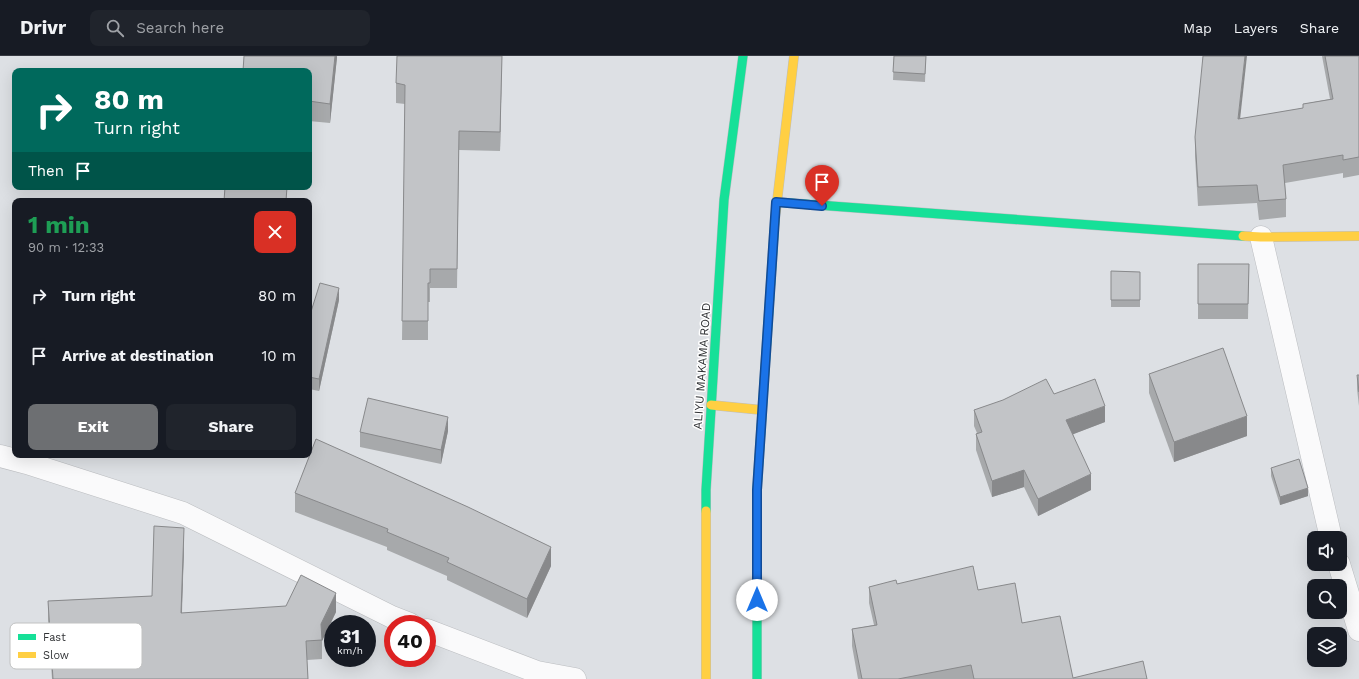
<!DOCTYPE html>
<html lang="en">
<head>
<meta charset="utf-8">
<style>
  :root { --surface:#171b24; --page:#20242c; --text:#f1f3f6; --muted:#9ea1a6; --line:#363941; --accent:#6d6f72 }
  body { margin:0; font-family:"Work Sans",sans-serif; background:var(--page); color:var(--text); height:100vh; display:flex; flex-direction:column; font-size:15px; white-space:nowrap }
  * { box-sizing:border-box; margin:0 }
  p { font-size:13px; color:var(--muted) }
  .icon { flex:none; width:22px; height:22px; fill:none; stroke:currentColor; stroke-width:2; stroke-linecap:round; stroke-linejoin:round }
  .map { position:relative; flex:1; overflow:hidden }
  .details { position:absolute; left:12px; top:142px; width:300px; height:260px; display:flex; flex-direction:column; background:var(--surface); border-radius:8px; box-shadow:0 4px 16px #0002 }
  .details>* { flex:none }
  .guide { position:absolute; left:12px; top:12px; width:300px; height:122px; border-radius:8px; box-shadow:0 4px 16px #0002; background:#00695c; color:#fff; overflow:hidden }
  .controls { position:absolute; left:1307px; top:475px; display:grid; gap:8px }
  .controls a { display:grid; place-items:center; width:40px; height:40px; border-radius:8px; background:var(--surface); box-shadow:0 4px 16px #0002; font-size:20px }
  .speed { position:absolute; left:324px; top:559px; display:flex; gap:8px; font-size:20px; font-weight:700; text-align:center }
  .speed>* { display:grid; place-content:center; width:52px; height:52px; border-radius:50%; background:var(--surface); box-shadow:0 4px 16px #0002; line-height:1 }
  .speed small { font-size:10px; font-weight:400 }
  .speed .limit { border:6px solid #d22; background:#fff; color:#111 }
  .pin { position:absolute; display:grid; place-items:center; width:34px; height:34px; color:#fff; margin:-41px -17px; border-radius:50% 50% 50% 0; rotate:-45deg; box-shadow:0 0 4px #0007 }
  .pin .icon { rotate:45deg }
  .me { position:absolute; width:44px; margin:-22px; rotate:0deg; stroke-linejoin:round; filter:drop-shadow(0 0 3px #0008) }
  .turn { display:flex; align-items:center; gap:14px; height:84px; padding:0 16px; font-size:18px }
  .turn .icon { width:52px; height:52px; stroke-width:2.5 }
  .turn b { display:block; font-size:28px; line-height:34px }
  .then { display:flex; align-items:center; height:38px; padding:0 16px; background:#0003; gap:8px; font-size:15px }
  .round { display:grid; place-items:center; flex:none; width:42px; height:42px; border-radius:8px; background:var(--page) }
  .summary { display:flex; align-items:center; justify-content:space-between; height:68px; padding:0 16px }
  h1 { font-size:24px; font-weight:700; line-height:30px; color:#1e9e55 }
  .button { display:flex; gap:8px; margin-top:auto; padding:8px 16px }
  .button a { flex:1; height:46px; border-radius:8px; background:var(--accent); color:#fff; font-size:16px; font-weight:700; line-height:46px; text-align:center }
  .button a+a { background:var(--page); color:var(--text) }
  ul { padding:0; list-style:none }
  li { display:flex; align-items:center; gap:12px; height:60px; padding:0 16px }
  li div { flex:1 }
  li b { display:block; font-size:15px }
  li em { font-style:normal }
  header { display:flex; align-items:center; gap:24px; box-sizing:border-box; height:56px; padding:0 20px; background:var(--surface); border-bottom:1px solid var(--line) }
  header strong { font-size:19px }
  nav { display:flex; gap:22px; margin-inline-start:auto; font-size:14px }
  .search { width:280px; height:36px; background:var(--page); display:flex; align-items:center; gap:10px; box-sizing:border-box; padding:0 14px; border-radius:8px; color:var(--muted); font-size:15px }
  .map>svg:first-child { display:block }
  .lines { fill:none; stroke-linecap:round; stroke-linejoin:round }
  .street-casing { stroke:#bbbdc0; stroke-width:23 }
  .fast-casing { stroke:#bbbdc0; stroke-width:10 }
  .slow-casing { stroke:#bbbdc0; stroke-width:10 }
  .street { stroke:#fafafb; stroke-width:22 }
  .fast { stroke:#16e098; stroke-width:9 }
  .slow { stroke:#ffcf43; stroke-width:9 }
  .wall { fill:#a7a9ab }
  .shaded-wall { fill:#88898b }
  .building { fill:#c2c4c7; stroke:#88898b }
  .route-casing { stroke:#114b97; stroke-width:10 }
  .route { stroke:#1a73e8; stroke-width:7 }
  .labels { text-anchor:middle; stroke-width:3; stroke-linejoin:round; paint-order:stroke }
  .street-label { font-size:12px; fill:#303235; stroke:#fff }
  .key { fill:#fff; stroke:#c1c2c2; stroke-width:1 }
  .key-label { font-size:11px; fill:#303235 }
</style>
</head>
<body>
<header>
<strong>Drivr</strong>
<div class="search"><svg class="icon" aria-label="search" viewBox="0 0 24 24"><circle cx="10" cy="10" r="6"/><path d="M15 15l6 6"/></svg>Search here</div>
<nav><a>Map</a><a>Layers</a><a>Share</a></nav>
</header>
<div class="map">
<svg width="1359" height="623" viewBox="0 0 1359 623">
  <rect width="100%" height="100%" fill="#dde0e4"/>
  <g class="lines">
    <g class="street-casing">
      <g id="street">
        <polyline points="1261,181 1331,482"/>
        <polyline points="0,400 27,407 183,457 392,561 410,568"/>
        <polyline points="1339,508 1359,574"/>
        <polyline points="427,574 537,616 575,623"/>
      </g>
    </g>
    <g class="fast-casing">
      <g id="fast">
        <polyline points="776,146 1243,180"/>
        <polyline points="706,455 706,434 724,144 743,0"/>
        <polyline points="757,623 757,434 775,163"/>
      </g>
    </g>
    <g class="slow-casing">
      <g id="slow">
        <polyline points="775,163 794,0"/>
        <polyline points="1243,180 1261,181 1359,180"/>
        <polyline points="711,349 762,354"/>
        <polyline points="706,455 706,623"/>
      </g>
    </g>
    <use href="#street" class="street"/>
    <use href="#fast" class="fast"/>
    <use href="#slow" class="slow"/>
  </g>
  <g class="wall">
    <polygon points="337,0 330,67 309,65 309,15"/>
    <polygon points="502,0 500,95 459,94 457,232 430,232 430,246 428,246 428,284 402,284 405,48 396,47 396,27"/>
    <polygon points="894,0 926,0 925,26 893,24"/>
    <polygon points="1322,0 1359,0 1359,119 1343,122 1343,117 1285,127 1286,143 1286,161 1259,164 1257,147 1198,150 1195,100 1195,81 1240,63 1303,52 1303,48 1330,43"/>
    <polygon points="1198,208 1249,208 1248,263 1198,263"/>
    <polygon points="1111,215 1140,216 1140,251 1111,251"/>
    <polygon points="339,244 319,335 309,333 309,262"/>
    <polygon points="1149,318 1247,380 1174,406 1149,337"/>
    <polygon points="1357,319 1359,319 1359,350 1357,333"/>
    <polygon points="974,354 1105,366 1073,378 1091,434 1038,460 1024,431 992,441 976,394 976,378 977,377 974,370"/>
    <polygon points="448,375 441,408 360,391 360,376"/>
    <polygon points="1271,412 1308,440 1280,449 1271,420"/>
    <polygon points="295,437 551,510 527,562 447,524 447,520 387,494 387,491 295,456"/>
    <polygon points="184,491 182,557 336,556 322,585 322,603 307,604 308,623 52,623 48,564 48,545 152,540"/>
    <polygon points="897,528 978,534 1022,567 1073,622 1147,623 858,623 852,590 852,573 874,569 869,547 869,531"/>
  </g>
  <g class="shaded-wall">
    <polygon points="335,0 337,0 337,2 330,67 330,48"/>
    <polygon points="502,0 500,95 500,76"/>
    <polygon points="1245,0 1247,0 1238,82 1238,63"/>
    <polygon points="339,232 339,244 319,335 319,323"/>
    <polygon points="1105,350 1105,366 1066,381 1066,364"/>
    <polygon points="1247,360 1247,380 1174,406 1174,386"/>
    <polygon points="448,361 448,375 441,408 441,394"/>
    <polygon points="1024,414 1024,431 992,441 992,425"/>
    <polygon points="1091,418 1091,434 1038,460 1038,443"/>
    <polygon points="1308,432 1308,440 1280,449 1280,441"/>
    <polygon points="184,472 184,491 181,576 181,557"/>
    <polygon points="551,491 551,510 527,562 527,543"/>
    <polygon points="336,537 336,556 322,585 321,568"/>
  </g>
  <g class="building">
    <polygon points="244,0 335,0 330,48 309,45 309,15 243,15"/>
    <polygon points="397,0 502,0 500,76 459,75 457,213 430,213 430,227 428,227 428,265 402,265 405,29 396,27"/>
    <polygon points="894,0 926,0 925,18 893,16"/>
    <polygon points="1203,0 1245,0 1238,63 1303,52 1303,48 1333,43 1325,0 1359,0 1359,101 1343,104 1343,99 1283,109 1286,143 1259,145 1257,129 1198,131 1195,81"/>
    <polygon points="225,131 287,131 286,145 224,145"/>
    <polygon points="1198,208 1249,208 1248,248 1198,248"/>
    <polygon points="1111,215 1140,216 1140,244 1111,244"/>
    <polygon points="320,227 339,232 319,323 309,321 309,262"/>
    <polygon points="1223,292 1247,360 1174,386 1149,318"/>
    <polygon points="1357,319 1359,319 1359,336"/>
    <polygon points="1046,323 1054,338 1095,323 1105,350 1066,364 1091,418 1038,443 1024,414 992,425 976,378 982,376 974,354 1003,344"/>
    <polygon points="368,342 448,361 441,394 360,376"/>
    <polygon points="316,383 468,451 551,491 527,543 447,506 449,502 387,476 388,473 295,437"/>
    <polygon points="1299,403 1308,432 1280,441 1271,412"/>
    <polygon points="154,470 184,472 181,557 286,550 301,519 336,537 321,568 322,584 306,585 308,623 53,623 48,545 152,540"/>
    <polygon points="973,510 978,534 1015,527 1022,567 1060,560 1073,622 1143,605 1147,623 974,623 971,609 898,623 862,623 852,573 877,569 869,531 896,524 897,528"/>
  </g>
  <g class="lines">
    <g class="route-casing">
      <polyline id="route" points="757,544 757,434 776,146 822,150"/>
    </g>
    <use href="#route" class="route"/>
  </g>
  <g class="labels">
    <g class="street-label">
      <text transform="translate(702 310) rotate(-86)" y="4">ALIYU MAKAMA ROAD</text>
    </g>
  </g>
  <rect x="10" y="567" width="132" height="46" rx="6" class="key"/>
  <rect x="18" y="578" width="18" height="6" fill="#16e098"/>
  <rect x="18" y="596" width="18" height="6" fill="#ffcf43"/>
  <g class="key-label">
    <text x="43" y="585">Fast</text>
    <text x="43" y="603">Slow</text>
  </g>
</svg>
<div class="controls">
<a><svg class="icon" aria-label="sound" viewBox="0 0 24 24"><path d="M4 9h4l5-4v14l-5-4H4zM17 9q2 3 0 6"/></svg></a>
<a><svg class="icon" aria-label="search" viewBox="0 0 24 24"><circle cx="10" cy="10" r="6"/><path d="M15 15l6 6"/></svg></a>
<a><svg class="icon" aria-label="layers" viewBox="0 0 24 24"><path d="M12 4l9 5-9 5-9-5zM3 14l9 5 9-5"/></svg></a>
</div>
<div class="speed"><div>31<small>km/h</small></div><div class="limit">40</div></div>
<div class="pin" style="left:822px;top:150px;background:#d93025"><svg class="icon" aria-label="arrive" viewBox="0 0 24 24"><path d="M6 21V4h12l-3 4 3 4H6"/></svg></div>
<svg class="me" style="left:757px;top:544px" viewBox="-20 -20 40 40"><circle r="19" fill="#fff"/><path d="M0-13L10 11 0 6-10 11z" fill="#1a73e8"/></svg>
<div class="guide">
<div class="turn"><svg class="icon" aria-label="right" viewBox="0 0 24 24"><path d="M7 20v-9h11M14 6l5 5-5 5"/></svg><div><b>80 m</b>Turn right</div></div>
<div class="then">Then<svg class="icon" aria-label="arrive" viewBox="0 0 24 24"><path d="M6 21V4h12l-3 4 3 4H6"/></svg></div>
</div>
<section class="details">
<div class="summary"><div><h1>1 min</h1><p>90 m · 12:33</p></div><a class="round" style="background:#d93025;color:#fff"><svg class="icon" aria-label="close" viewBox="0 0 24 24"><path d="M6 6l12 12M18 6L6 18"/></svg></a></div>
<ul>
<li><svg class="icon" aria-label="right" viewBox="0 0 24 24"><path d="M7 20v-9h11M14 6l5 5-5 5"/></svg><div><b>Turn right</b></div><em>80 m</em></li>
<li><svg class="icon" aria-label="arrive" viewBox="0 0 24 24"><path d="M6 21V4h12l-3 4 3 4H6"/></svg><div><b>Arrive at destination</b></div><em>10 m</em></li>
</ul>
<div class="button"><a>Exit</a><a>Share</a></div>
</section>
</div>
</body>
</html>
